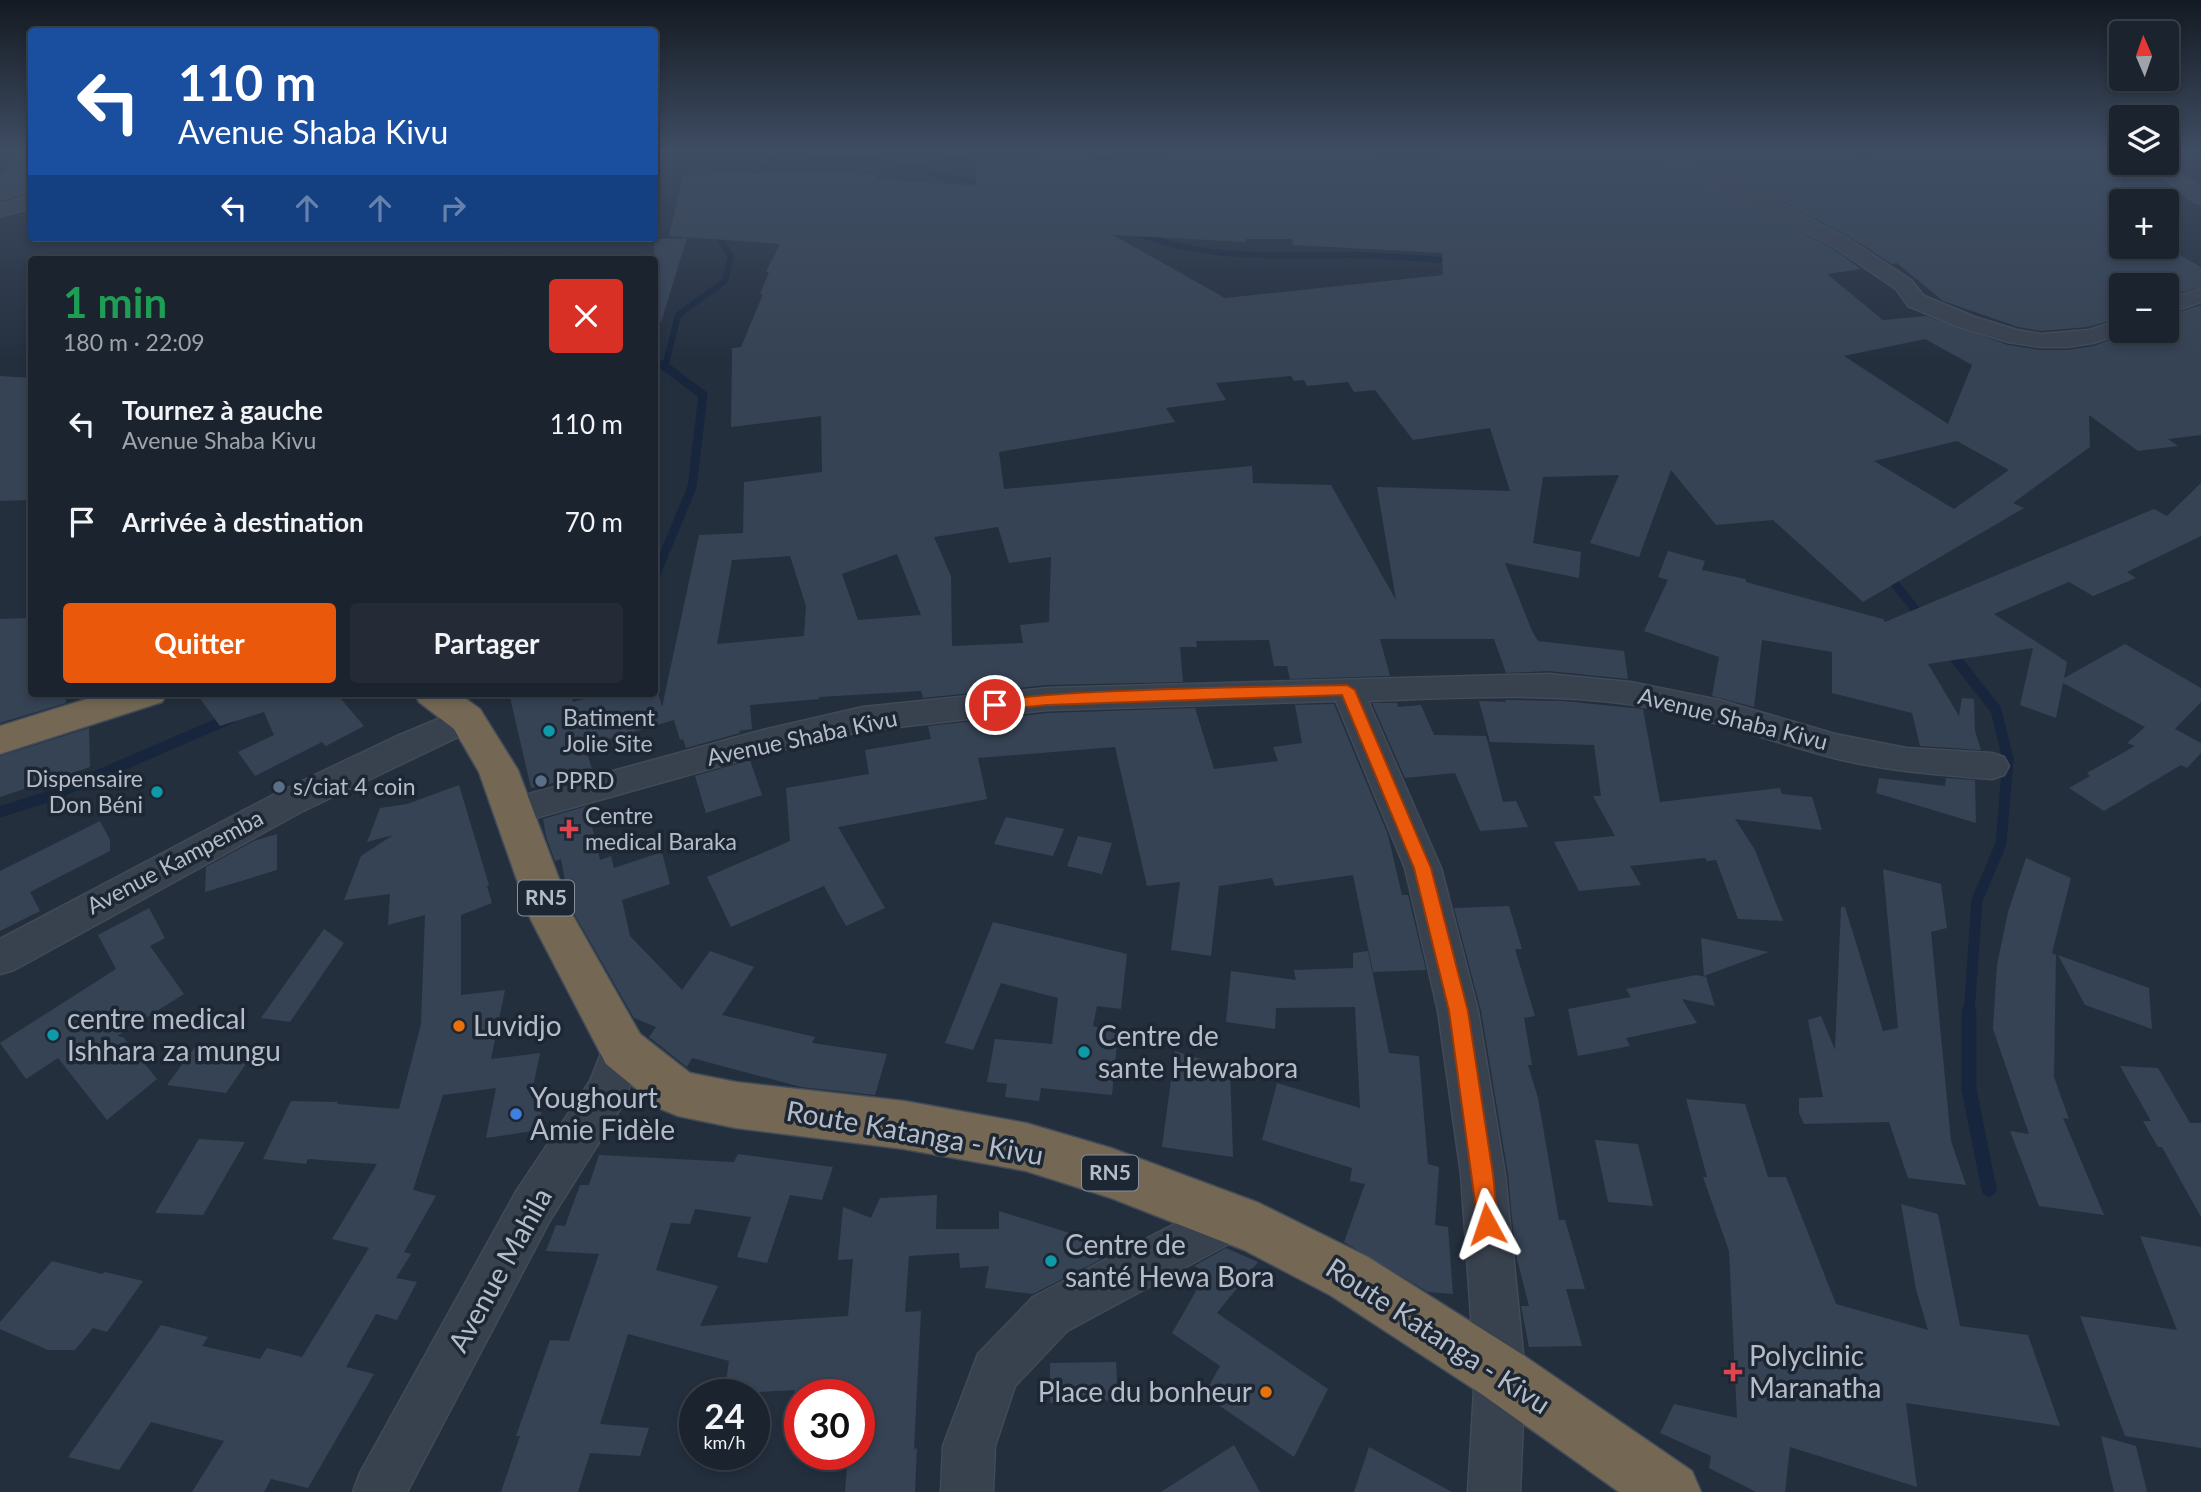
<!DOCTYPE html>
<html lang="fr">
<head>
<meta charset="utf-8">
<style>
  :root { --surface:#1b232e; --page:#242b36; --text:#f1f3f6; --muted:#a0a4aa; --line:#39404a; --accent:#ea580c }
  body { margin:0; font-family:Lato,sans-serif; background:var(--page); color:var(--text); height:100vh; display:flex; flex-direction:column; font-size:26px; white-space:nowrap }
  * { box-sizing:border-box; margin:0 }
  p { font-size:23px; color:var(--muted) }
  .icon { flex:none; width:38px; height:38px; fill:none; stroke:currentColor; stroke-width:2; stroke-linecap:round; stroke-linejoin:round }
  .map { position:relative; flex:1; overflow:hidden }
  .sheet { position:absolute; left:28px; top:256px; width:630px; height:441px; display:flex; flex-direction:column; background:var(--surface); border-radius:7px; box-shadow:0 4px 10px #0003,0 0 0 2px var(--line) }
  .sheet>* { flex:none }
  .top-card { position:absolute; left:28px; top:28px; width:630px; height:214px; border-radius:7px; box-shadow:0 4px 10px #0003,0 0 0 2px var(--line); background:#1a4fa0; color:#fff; overflow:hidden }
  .needle { width:46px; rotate:358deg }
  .controls { position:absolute; left:2109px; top:21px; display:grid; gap:14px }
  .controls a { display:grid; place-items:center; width:70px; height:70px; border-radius:7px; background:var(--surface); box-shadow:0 4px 10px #0003,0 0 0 2px var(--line); font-size:35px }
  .speed { position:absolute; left:679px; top:1379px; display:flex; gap:14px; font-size:35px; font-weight:700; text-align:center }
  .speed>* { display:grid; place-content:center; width:91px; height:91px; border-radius:50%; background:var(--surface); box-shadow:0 4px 10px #0003,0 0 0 2px var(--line); line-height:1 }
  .speed small { font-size:18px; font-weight:400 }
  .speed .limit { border:10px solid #d22; background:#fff; color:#111 }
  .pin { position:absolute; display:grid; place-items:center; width:60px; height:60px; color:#fff; margin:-30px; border:4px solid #fff; border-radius:50%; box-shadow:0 2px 7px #0007 }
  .me { position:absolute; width:77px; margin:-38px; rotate:355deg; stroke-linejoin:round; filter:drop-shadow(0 0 5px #0008) }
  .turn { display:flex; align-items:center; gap:24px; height:147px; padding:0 35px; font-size:32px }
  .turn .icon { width:91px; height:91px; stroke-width:2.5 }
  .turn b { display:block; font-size:49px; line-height:60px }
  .lanes { display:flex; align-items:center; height:66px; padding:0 35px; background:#0003; justify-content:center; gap:35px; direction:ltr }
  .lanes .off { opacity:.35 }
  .round { display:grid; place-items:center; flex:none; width:74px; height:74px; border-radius:7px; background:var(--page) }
  .summary { display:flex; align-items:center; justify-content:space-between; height:119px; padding:0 35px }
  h1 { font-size:42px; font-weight:700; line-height:52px; color:#1e9e55 }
  .cta { display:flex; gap:14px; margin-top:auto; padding:14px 35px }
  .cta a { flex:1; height:80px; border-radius:7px; background:var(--accent); color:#fff; font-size:28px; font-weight:700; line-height:80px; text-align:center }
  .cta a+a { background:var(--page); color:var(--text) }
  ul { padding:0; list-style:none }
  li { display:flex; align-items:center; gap:21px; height:98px; padding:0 35px }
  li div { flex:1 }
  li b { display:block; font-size:26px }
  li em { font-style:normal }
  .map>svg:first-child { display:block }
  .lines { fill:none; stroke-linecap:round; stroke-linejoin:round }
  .stream-far3 { stroke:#17263c; stroke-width:6 }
  .stream-far2 { stroke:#17263c; stroke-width:9 }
  .stream-far1 { stroke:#17263c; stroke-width:11 }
  .stream { stroke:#17263c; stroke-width:15 }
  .building { fill:#364354; fill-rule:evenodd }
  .street-casing { stroke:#414a57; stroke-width:3 }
  .highway-casing { stroke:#434c59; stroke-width:3 }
  .street { fill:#38414e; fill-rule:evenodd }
  .highway { fill:#746855; fill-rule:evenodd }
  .route { fill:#ea580c; stroke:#983908; stroke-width:2 }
  .culture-dot { fill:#0f9aa8; stroke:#1d2633; stroke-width:2.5 }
  .service-dot { fill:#5c6f8a; stroke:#1d2633; stroke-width:2.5 }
  .health-dot { fill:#e0444e; stroke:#1d2633; stroke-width:2.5 }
  .food-dot { fill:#e8710a; stroke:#1d2633; stroke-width:2.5 }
  .shop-dot { fill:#3f7fe0; stroke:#1d2633; stroke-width:2.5 }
  .labels { text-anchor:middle; stroke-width:7; stroke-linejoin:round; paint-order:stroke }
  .shield { fill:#1d2633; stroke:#878f9c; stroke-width:2 }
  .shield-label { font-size:21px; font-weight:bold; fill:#b4bcc9 }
  .poi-label { font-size:23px; fill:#b4bcc9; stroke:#1d2633; text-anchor:start }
  .street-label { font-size:23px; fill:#b4bcc9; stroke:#1d2633 }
  .near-poi-label { font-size:28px; fill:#b4bcc9; stroke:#1d2633; text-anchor:start }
  .near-street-label { font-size:28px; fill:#b4bcc9; stroke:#1d2633 }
</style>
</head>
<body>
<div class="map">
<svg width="2201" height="1492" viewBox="0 0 2201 1492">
  <rect width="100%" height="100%" fill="#242f3e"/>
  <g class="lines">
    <g class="stream-far3">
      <polyline points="796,152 816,158 866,160 913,167 952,179 990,182"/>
      <polyline points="918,167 990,152"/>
      <polyline points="1103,173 1103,157 1147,152"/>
      <polyline points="749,182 778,152"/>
      <path d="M1129 230C1202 261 1275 255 1352 255 1387 255 1421 259 1455 261"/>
      <polyline points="665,367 678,315 725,281 731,256 719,238 722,229"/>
    </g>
    <g class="stream-far2">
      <polyline points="1887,574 1923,619"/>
      <polyline points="654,579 692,487 703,395 663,365"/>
    </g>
    <g class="stream-far1">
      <polyline points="1949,650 1996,710 2008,759 2001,844 1977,900 1969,1014"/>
      <polyline points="0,812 53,795 231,718"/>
    </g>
    <polyline class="stream" points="1969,1012 1969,1089 1989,1189"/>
  </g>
  <g class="building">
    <polygon points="32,152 32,193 0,201 0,174"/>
    <path d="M1374 152 1381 164H1451L1442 152H1645L1832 248 1861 269 1827 274 1883 320 1926 316 2008 345 2041 350H2067L2094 346 2133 331H2166V316L2201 305V435L2168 439 2178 446 2138 451 2089 415 2090 447 2013 503 2024 508 1863 602 1773 520 1716 525 1671 470 1639 557 1590 543 1619 475 1543 477 1533 543 1581 552 1579 578 1505 563 1532 631 1538 641 1624 651 1628 679 1548 671 1506 673 1494 639H1380L1390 676 1290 679 1287 666H1274L1269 640 1196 641 1197 647H1180L1183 682 1047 685 923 698 921 691 819 697V699L750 705 752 729 739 731 740 733 686 748 683 739 680 740 674 720 585 746 592 769 580 773 581 777 531 788 509 693H571L573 702 606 693H658L662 707 699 535 743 533 744 482 822 472 821 416 731 427 732 348 741 347 763 294H760L769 272H766L780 244 669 236 683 176 727 173 878 174 877 179 975 186 977 167 1046 166 1037 159 1084 154 1089 161H1169L1168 153ZM1113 235 1245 242 1246 239H1292L1293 245 1442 253 1443 275 1225 298ZM1925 339 1972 365 1948 424 1844 356ZM1291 376 1294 381 1304 380 1307 386 1348 382 1354 392 1375 390 1413 440 1490 428 1510 491 1377 487 1396 600 1331 485 1253 483 1252 466 1004 489 999 452 1175 422 1166 408 1226 400 1216 383ZM1957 441 2009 470 1954 509 1874 461ZM998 527 1009 563 1051 557 1049 622 1020 625 1023 643 952 646 951 576 934 537ZM897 554 921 615 858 620 842 574ZM790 556 806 606 804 636 717 644 732 560Z"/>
    <polygon points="1678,152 1784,152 1797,159 1808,154 1813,156 1840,152 1862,162 1910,152 1930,152 1941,157 1982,152 1995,155 2085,152 2121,170 2121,256 2171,250 2201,267 2201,287 2166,297 2166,285 2121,285 2121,318 2088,327 2041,331 2018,327 1943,301 1897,263 1892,264 1848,236 1762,191"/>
    <polygon points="687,238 661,322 654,321 654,239"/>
    <polygon points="0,376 32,378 32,500 0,501"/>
    <polygon points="2201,483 2201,536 2127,572 2136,578 2093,596 2069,582 1994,614 2067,662 2064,678 2125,644 2201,688 2201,702 2175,729 2201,743 2201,753 2187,768 2181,765 2104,811 2069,788 2090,776 2087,773 2135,746 2127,743 2145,727 2063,683 2056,718 2020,705 2033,648 1928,664 1959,716 1962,698 1974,699 1975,731 1981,750 1920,746 1912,713 1832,693 1832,652 1762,640 1754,707 1712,696 1719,657 1644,631 1668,580 1658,577 1668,551 1705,561 1702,570 1746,579 1746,582 1883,619 1885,622 2154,509 2167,516"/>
    <polygon points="28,618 27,693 66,693 66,703 0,723 0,619"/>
    <polygon points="196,693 336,693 364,726 326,746 322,742 255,776 238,752 274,735 264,712 220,726"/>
    <polygon points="1505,700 1563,701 1643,709 1660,802 1780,788 1782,794 1812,797 1822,830 1735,819 1755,850 1783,921 1738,919 1716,860 1707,861 1705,858 1630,866 1641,885 1579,891 1554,842 1615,836 1593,796 1601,796 1594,745 1490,742 1479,701 1506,702"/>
    <polygon points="1372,703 1397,703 1398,707 1421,705 1434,735 1486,736 1503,802 1516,801 1528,827 1480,831 1455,773 1405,778"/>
    <polygon points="1334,704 1388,835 1402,895 1408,895 1426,970 1373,972 1353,875 1275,886 1272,878 1219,886 1211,956 1171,950 1180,882 1147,886 1115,747 978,758 987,799 838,827 885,908 846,926 824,886 731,927 707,877 790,841 786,788 869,774 865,750 931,739 928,726 1047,713 1195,708 1214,769 1278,761 1273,747 1302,743 1295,705"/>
    <polygon points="89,728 90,767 0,797 0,756"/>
    <polygon points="750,760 762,795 706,813 695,776"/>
    <polygon points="1879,778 1945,786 1946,778 1975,780 1976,823 1876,793"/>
    <polygon points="459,785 489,885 487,886 492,903 461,915 461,995 505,990 491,1059 540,1053 532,1092 545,1090 539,1130 486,1138 496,1088 443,1095 413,1190 436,1196 404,1252 411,1254 396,1278 417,1282 397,1320 376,1314 346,1367 374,1374 308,1488 271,1479 264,1492 192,1492 224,1441 151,1422 119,1470 68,1457 161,1325 208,1337 202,1346 260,1359 267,1348 302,1357 369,1248 332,1239 377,1164 308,1159 306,1164 263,1159 291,1101 338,1102 337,1104 399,1109 421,1024 425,915 388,925 390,894 344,900 361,856 393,835 367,842 380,808 407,804"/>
    <polygon points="587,806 600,860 611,856 614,868 662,852 670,884 622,900 630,936 682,990 710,951 754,967 722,1015 815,1037 812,1043 887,1054 875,1095 801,1087 692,1058 687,1067 649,1037 656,1027 634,1018 575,915 567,893 561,859 555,861 546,836 543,819"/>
    <polygon points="1006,817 1064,829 1053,856 994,844"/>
    <polygon points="100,821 110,840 110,851 30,892 40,911 0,931 0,871"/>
    <polygon points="277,834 277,870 205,892 206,867 254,841"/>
    <polygon points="1078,836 1112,843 1102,874 1067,866"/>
    <polygon points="2026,858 2071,878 2052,953 2056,955 2054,1077 2069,1119 2063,1118 2104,1215 2039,1206 2010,1131 2029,1134 1993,1029 1997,965 2008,912"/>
    <polygon points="1883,869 1941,884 1947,928 1931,932 1951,1141 1966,1185 1908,1178 1889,1122 1804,1124 1799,1113 1799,1098 1823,1097 1808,1020 1821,1016 1835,1050 1841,907 1845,907 1883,1031 1898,1028"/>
    <polygon points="1509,906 1522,949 1515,949 1535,1016 1524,1018 1532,1065 1528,1065 1538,1098 1559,1220 1565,1220 1585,1289 1566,1289 1582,1346 1529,1347 1521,1306 1529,1306 1515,1251 1508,1174 1481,1011 1454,908"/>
    <polygon points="149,908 165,938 150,946 184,994 117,1036 123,1037 157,1079 107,1120 58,1058 26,1079 0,1043 116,969 98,935"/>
    <polygon points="993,922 1127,954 1121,1009 1097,1006 1093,1026 1118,1034 1112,1095 1041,1088 1039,1101 1005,1097 1007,1084 987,1082 995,1039 1052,1044 1058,998 1001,983 973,1050 945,1043"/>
    <polygon points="324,929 344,943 290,1022 261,1018"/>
    <polygon points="1701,938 1769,952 1704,976"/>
    <polygon points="1368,951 1389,1053 1419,1056 1428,1164 1439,1167 1435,1225 1448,1227 1453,1294 1428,1292 1344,1242 1365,1184 1350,1181 1352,1168 1262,1140 1277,1083 1360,1108 1355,1007 1276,1008 1275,1029 1226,1022 1231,971 1296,980 1294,970 1353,968 1353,953"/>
    <polygon points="2058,955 2149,988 2152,1029 2085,1005"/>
    <polygon points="1696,975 1706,977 1715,1006 1682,999 1697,1023 1626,1038 1630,1046 1578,1056 1568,1009 1631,997 1626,989"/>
    <polygon points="195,1047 252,1055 226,1093 167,1085"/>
    <polygon points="1175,1051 1230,1068 1233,1157 1162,1147"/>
    <polygon points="2120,1066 2158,1068 2190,1123 2201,1123 2201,1217 2162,1147 2158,1147 2143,1121 2151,1121"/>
    <polygon points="1686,1099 1745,1104 1768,1177 1786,1177 1836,1304 1928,1330 1916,1289 1901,1204 1938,1214 1960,1326 2028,1335 2060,1426 1906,1403 1917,1487 1790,1447 1785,1492 1756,1492 1709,1468 1711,1456 1660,1433 1674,1404 1737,1418 1729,1251 1703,1177 1707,1177"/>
    <polygon points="199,1139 245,1142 203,1215 155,1213"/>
    <polygon points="1595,1140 1638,1144 1653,1206 1608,1202"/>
    <polygon points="738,1154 833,1167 822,1200 790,1195 767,1263 737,1257 751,1217 695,1209 690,1224 671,1223 656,1270 718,1286 700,1326 848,1316 853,1259 838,1260 843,1207 871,1218 880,1198 937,1195 936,1229 999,1229 999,1211 1121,1249 1033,1294 985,1288 989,1266 960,1268 959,1253 909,1256 905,1312 921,1311 914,1449 917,1448 915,1492 845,1492 848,1454 859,1454 859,1395 794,1395 795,1390 724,1394 729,1361 628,1334 600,1424 649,1428 640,1456 590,1453 578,1492 501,1492 520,1436 516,1436 550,1340 569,1341 599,1254 546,1251 556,1225 565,1226 580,1185 589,1185 599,1155 734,1162"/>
    <polygon points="2140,1236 2201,1247 2201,1448 2125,1436 2080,1316 2177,1330"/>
    <polygon points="1226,1248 1258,1262 1217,1313 1328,1389 1294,1457 1204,1395 1220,1366 1172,1333 1207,1272 1194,1266"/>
    <polygon points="52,1261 102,1274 105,1272 143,1281 107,1332 93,1328 75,1350 48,1350 0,1329 0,1322"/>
    <polygon points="1116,1362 1118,1400 1050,1403 1050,1363"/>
    <polygon points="2101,1436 2136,1446 2147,1492 2114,1492"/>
    <polygon points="1234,1445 1260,1492 1161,1492"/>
    <polygon points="1369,1447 1452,1492 1354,1492"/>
  </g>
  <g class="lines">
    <g class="street-casing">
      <g id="street">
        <polygon points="1647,152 1671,152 1761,193 1847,238 1911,280 1924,296 1975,317 2017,330 2041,334 2089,330 2121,320 2121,331 2130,331 2093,343 2067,347 2041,347 2008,342 1959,327 1908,306 1896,289 1833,246"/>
        <polygon points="2143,163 2164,163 2201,188 2201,203 2194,201"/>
        <polygon points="32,196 32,208 0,216 0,204"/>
        <polygon points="2201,289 2201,302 2166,314 2166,300"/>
        <path d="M1548 674 1630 682 1719 700 1835 734 1906 748 1992 753 2004 757 2009 766 2004 775 1992 779C1939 775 1886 771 1834 758 1765 740 1699 714 1628 704 1542 692 1455 698 1368 701L1441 868 1478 1011 1505 1174 1525 1373 1520 1492H1468L1475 1373 1461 1174 1438 1011 1405 868 1336 701 1047 710 863 731 763 754 514 824 502 820 497 811 502 802 514 798 763 730 863 707 1047 688Z"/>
        <polygon points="467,707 479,711 483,719 479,727 301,812 14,970 0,974 0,939 277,793 395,737"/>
        <polygon points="623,1030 638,1036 644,1049 622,1106 549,1222 407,1492 353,1492 360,1473 517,1190 590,1081 608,1036"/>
        <polygon points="1231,1195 1247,1202 1254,1218 1247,1234 1067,1331 1015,1386 995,1446 993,1492 941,1492 943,1446 978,1354 1033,1297"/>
      </g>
    </g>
    <g class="highway-casing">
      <g id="highway">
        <polygon points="106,693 167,693 162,702 0,754 0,726"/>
        <polygon points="414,693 458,693 480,709 518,770 573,916 640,1034 690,1073 736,1082 904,1101 1026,1123 1111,1148 1259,1203 1368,1257 1520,1353 1692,1471 1701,1492 1619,1492 1480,1393 1330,1295 1244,1250 1111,1198 1026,1171 904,1149 736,1128 678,1116 661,1109 606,1064 531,920 479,772 454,729 419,702"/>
      </g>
    </g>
    <use href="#street" class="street"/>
    <use href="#highway" class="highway"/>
  </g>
  <linearGradient id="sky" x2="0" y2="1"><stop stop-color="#141a22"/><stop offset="0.42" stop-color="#3f4d63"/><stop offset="1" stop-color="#3f4d63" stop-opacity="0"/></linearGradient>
  <rect width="2201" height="361" fill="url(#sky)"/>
  <path class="route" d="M1347 685 1355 690 1431 868 1468 1011 1493 1174 1498 1224 1495 1231 1487 1235 1479 1231 1449 1011 1414 868 1342 695 1047 705 995 710 987 705C999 689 1305 686 1347 685Z"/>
  <g class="culture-dot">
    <circle cx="549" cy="731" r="7"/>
    <circle cx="157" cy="792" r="7"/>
    <circle cx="53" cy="1035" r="7"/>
    <circle cx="1084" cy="1052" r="7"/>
    <circle cx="1051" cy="1261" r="7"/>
  </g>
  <g class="service-dot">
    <circle cx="541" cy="781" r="7"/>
    <circle cx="279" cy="787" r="7"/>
  </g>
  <g class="health-dot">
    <path d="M565.5 818.5h7v7h7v7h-7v7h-7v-7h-7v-7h7z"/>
    <path d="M1729.5 1361.5h7v7h7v7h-7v7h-7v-7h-7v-7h7z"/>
  </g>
  <g class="food-dot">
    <circle cx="459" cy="1026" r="7"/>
    <circle cx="1266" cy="1392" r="7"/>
  </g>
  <circle class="shop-dot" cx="516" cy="1114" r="7"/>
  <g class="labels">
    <g class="shield">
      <rect x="518" y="880.5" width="56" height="35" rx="5"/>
      <rect x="1082" y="1155.5" width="56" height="35" rx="5"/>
    </g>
    <g class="shield-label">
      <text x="546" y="905">RN5</text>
      <text x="1110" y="1180">RN5</text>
    </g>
    <g class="poi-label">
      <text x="563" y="726">Batiment<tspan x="563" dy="26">Jolie Site</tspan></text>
      <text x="143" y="787" text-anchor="end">Dispensaire<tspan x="143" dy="26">Don Béni</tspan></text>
      <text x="555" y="789">PPRD</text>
      <text x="293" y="795">s/ciat 4 coin</text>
      <text x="585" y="824">Centre<tspan x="585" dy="26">medical Baraka</tspan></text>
    </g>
    <g class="street-label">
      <text transform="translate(1733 719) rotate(14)" y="8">Avenue Shaba Kivu</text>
      <text transform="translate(802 738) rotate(-12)" y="8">Avenue Shaba Kivu</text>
      <text transform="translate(175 862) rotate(-28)" y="8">Avenue Kampemba</text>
    </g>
    <g class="near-poi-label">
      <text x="67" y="1029">centre medical<tspan x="67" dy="32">Ishhara za mungu</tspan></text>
      <text x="473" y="1036">Luvidjo</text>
      <text x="1098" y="1046">Centre de<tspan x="1098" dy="32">sante Hewabora</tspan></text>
      <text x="530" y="1108">Youghourt<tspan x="530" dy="32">Amie Fidèle</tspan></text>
      <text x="1065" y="1255">Centre de<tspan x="1065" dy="32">santé Hewa Bora</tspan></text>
      <text x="1749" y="1366">Polyclinic<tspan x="1749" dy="32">Maranatha</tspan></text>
      <text x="1252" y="1402" text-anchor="end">Place du bonheur</text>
    </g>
    <g class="near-street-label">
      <text transform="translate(915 1133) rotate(10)" y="10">Route Katanga - Kivu</text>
      <text transform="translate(500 1270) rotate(-61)" y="10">Avenue Mahila</text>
      <text transform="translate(1438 1336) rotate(33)" y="10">Route Katanga - Kivu</text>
    </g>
  </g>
</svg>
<div class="controls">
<a><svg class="needle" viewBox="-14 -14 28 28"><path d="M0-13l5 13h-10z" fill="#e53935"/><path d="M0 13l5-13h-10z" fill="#a0a4aa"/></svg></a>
<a><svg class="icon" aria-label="layers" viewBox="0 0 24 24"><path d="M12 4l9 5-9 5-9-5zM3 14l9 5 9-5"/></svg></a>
<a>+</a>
<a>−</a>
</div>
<div class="speed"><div>24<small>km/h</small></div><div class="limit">30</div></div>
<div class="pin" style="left:995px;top:705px;background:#d93025"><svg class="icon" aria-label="arrive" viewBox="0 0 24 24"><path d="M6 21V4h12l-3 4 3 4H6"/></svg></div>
<svg class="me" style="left:1487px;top:1224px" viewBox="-20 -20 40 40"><path d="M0-17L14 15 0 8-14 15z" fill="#ea580c" stroke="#fff" stroke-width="4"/></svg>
<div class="top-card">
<div class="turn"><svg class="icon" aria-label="left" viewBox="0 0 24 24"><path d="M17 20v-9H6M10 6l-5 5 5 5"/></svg><div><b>110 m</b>Avenue Shaba Kivu</div></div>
<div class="lanes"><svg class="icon" aria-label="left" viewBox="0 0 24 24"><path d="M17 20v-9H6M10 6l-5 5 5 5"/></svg><svg class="icon off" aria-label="ahead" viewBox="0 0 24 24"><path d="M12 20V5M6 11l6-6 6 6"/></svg><svg class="icon off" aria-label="ahead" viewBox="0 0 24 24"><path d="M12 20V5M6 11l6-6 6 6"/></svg><svg class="icon off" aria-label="right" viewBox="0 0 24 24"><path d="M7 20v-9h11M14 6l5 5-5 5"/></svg></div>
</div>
<section class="sheet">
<div class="summary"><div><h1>1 min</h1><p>180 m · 22:09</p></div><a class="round" style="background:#d93025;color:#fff"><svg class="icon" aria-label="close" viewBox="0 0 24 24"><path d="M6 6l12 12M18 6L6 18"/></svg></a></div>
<ul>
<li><svg class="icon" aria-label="left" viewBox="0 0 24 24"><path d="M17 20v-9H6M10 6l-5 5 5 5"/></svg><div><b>Tournez à gauche</b><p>Avenue Shaba Kivu</p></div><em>110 m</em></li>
<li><svg class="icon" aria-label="arrive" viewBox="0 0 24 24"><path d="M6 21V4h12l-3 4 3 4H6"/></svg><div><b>Arrivée à destination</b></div><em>70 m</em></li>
</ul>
<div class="cta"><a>Quitter</a><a>Partager</a></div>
</section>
</div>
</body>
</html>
